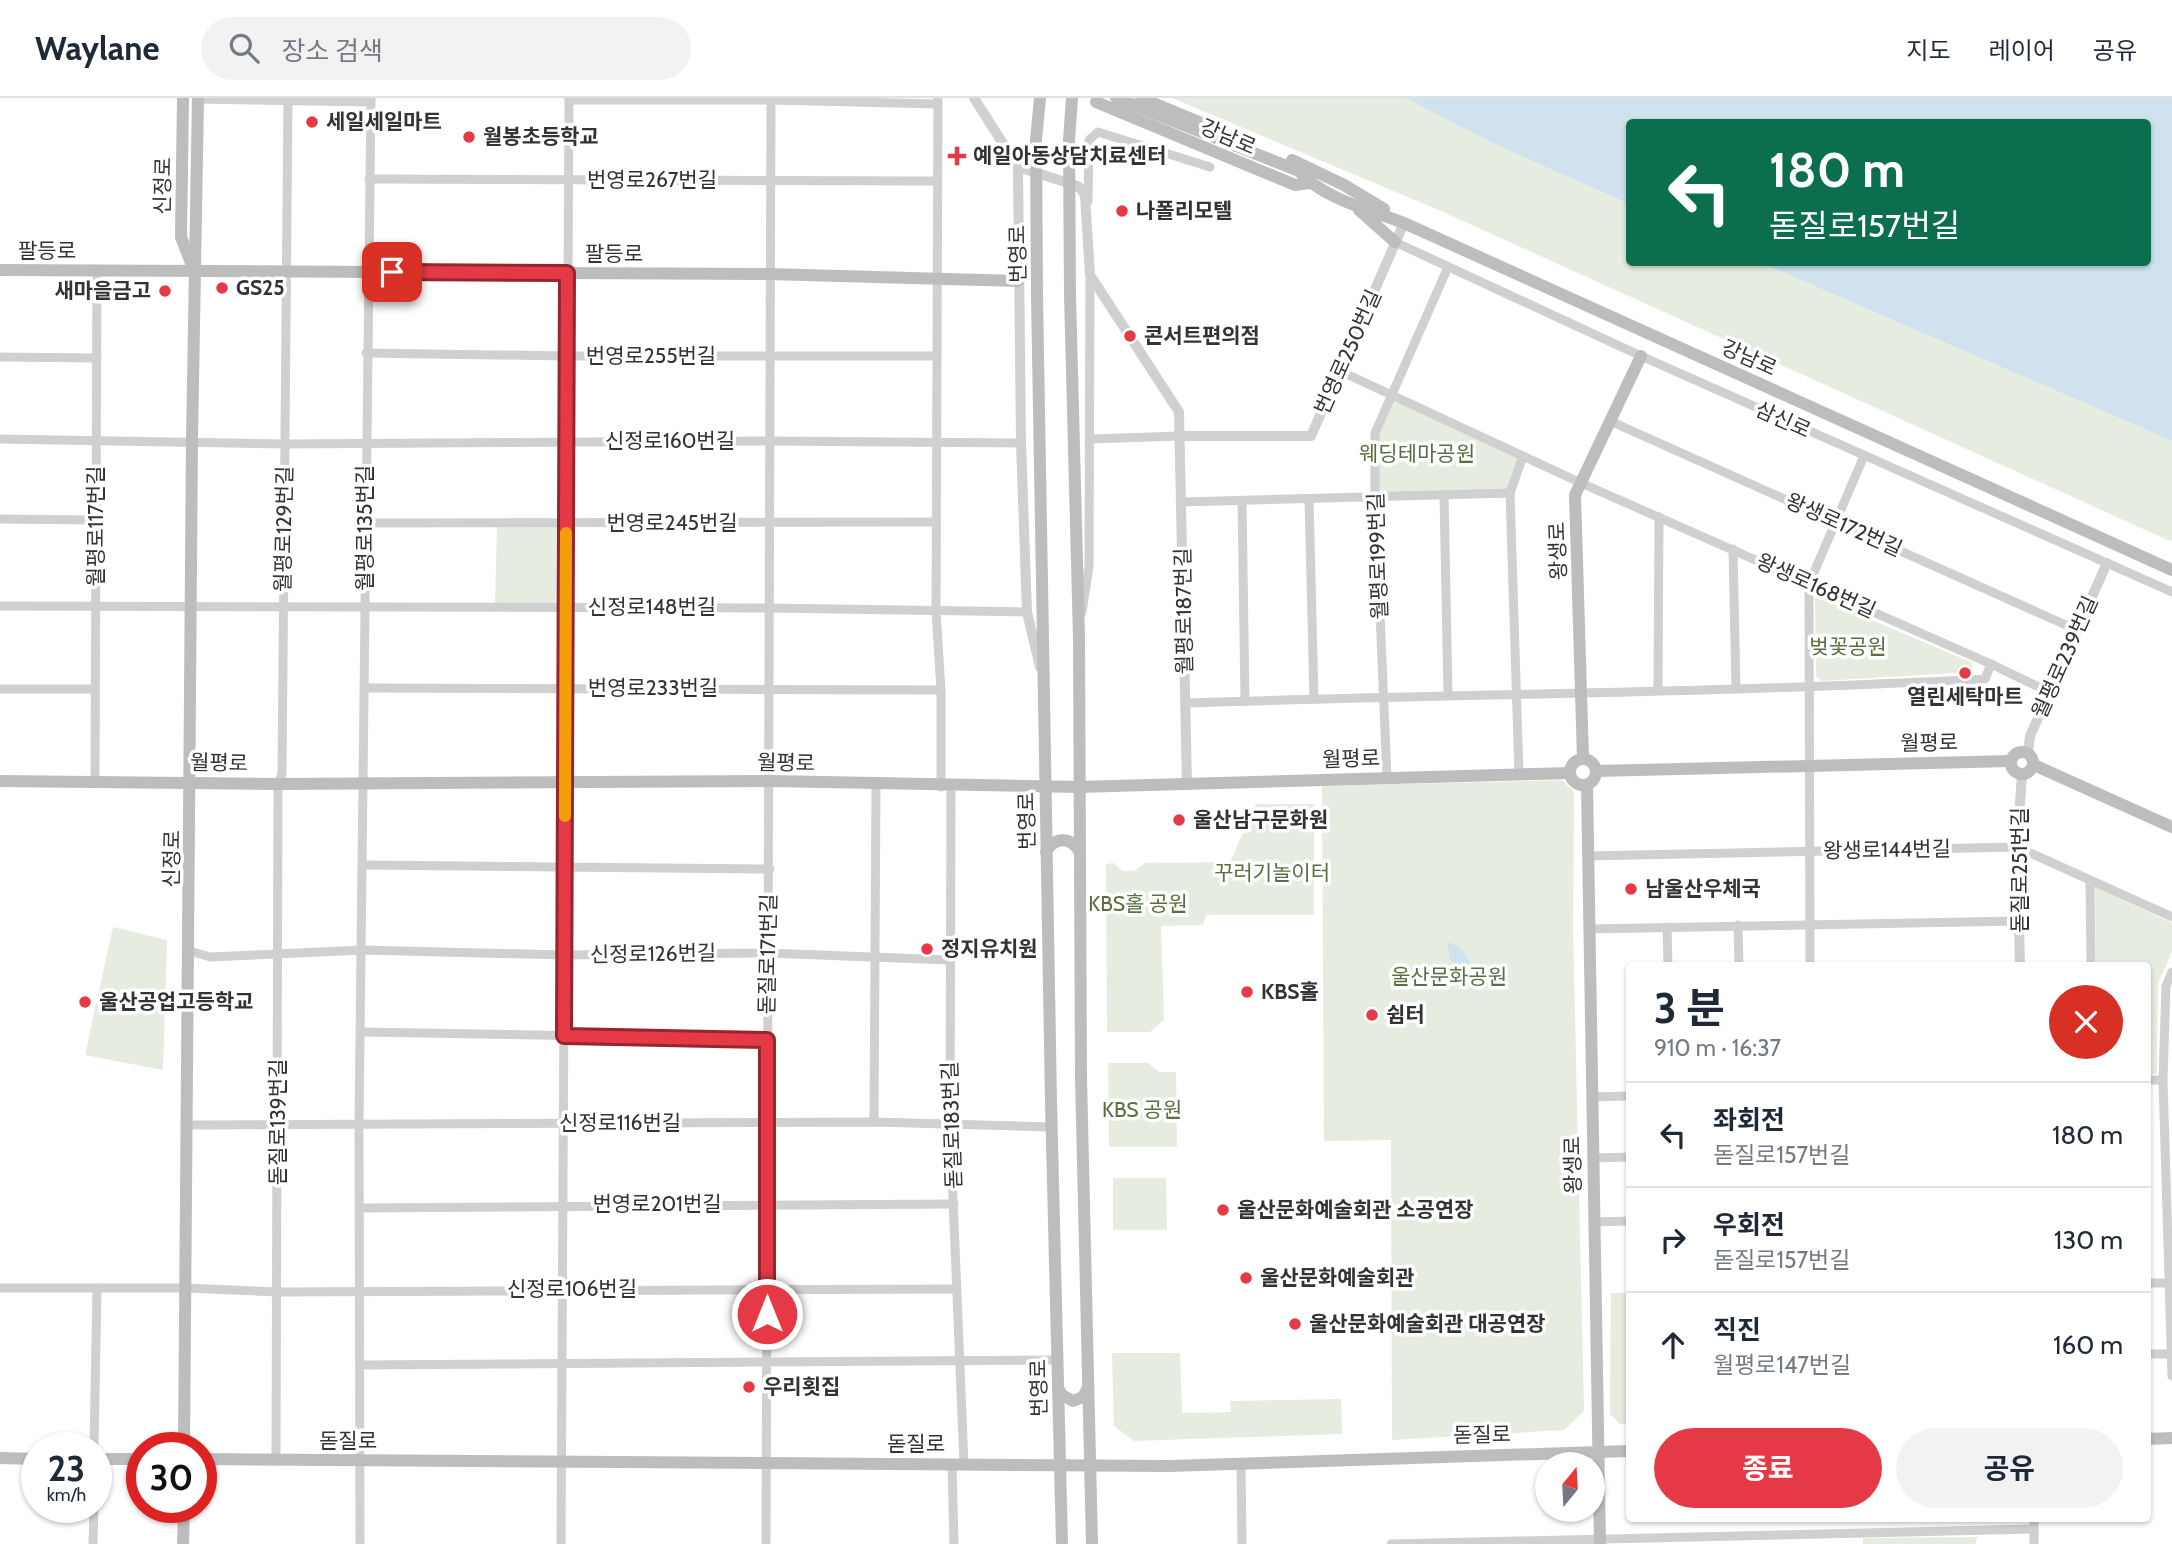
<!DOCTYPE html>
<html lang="ko">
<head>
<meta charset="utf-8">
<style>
  :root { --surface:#fff; --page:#f2f2f3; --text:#1f2937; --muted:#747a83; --line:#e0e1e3; --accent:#e63946 }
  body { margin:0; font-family:Cabin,"Noto Sans KR",sans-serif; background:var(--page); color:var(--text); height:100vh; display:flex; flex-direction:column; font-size:26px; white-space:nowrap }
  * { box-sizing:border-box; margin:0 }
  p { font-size:23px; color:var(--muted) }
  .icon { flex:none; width:38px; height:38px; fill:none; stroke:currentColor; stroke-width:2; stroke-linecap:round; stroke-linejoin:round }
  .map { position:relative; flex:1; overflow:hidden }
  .drawer { position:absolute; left:1626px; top:864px; width:525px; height:560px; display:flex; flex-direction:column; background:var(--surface); border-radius:7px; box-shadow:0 2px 5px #0004 }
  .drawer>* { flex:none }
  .top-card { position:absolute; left:1626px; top:21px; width:525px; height:147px; border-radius:7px; box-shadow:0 2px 5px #0004; background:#0b6e4f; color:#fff; overflow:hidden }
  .needle { width:46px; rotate:18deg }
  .tools { position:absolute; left:1535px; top:1354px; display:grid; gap:14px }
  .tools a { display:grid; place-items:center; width:70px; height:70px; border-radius:50%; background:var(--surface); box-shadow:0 2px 5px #0004; font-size:35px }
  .speed { position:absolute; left:21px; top:1334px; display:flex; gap:14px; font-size:35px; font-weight:700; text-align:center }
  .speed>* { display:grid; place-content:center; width:91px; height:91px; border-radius:50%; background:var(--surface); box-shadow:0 2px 5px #0004; line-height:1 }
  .speed small { font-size:18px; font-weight:400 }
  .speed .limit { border:10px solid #d22; background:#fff; color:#111 }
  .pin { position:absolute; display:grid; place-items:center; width:60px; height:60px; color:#fff; margin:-30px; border-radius:14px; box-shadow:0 4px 10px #0006 }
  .me { position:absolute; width:77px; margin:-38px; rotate:0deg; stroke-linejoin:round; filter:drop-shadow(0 0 5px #0008) }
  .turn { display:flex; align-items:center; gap:24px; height:147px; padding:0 28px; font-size:32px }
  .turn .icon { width:91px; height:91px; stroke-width:2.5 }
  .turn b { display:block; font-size:49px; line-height:60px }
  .round { display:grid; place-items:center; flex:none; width:74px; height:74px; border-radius:37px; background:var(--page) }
  .headline { display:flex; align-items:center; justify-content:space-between; height:119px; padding:0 28px }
  h1 { font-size:42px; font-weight:700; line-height:52px }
  .action { display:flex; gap:14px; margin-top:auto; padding:14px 28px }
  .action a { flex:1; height:80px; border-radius:42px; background:var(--accent); color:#fff; font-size:28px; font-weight:700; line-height:80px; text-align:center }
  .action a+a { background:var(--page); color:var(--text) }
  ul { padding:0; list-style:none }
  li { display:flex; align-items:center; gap:21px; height:105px; padding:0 28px; border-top:2px solid var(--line) }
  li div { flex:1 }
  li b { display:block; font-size:26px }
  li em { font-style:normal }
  header { display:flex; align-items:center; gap:42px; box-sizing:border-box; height:98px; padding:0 35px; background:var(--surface); border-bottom:2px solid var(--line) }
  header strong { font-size:33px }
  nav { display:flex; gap:38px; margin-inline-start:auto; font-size:24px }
  .search { width:490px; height:63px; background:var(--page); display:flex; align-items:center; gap:18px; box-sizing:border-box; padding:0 24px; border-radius:38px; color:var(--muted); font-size:26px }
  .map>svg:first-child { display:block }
  .green { fill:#e6ecdf }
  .water { fill:#cfe2ee }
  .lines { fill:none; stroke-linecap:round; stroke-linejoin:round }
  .minor { stroke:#d0d0d0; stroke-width:9 }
  .tertiary { stroke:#d0d0d0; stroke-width:10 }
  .secondary { stroke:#bdbdbd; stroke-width:12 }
  .secondary-bridge { stroke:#bdbdbd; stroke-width:12 }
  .route-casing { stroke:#96252e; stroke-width:18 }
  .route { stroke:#e63946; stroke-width:12 }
  .slow { stroke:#f59e0b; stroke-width:12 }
  .poi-dot { fill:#e63946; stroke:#fff; stroke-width:2.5 }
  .labels { text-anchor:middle; stroke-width:7; stroke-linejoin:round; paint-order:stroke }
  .poi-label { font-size:21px; font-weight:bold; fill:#333; stroke:#fff; text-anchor:start }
  .street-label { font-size:21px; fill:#333; stroke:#fff }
  .park-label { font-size:21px; fill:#56703f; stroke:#fff }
</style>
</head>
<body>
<header>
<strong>Waylane</strong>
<div class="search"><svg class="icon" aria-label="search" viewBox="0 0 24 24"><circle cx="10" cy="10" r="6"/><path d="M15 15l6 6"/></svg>장소 검색</div>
<nav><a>지도</a><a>레이어</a><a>공유</a></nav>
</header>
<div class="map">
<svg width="2172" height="1446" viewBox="0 0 2172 1446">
  <rect width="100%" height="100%" fill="#fff"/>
  <g class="green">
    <polygon points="1172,0 1405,0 1496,47 1629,106 1629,164 1761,165 2172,343 2172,444 1441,113"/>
    <polygon points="1391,297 1523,358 1510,395 1375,399 1375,335"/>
    <polygon points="497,429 561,429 559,505 495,505"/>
    <polygon points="1815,498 1973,565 1971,574 1822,583 1816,578"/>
    <polygon points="1562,682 1574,694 1573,831 1584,1313 1564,1332 1392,1342 1391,1042 1324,1043 1322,688"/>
    <polygon points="1256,706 1314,706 1314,817 1206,817 1203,827 1161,828 1164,922 1150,934 1107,934 1106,766 1114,765 1122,773 1134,773 1146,765 1230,764"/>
    <polygon points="2095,789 2172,825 2172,854 2158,885 2157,976 2147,976 2147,868 2096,868"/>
    <polygon points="113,829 167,842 163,972 85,957"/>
    <polygon points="1108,965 1148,965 1159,974 1176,974 1177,1049 1109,1049"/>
    <polygon points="1113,1080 1166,1080 1167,1132 1113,1132"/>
    <polygon points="1611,1195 1629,1195 1629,1326 1620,1326 1610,1316"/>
    <polygon points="1112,1255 1180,1255 1182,1315 1231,1314 1230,1303 1341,1301 1342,1336 1134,1343 1114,1328"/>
    <polygon points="1978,1439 1975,1446 1863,1446 1863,1440"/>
  </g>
  <g class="water">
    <polygon points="1405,0 2172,0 2172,343 1761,165 2147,164 2147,24 1629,24 1629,106 1496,47"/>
    <path d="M1447 844C1466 849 1476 866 1467 884L1450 861Z"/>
  </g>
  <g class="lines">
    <g class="minor">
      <polyline points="938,0 936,514 941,592 941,689"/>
      <polyline points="198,1 370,4"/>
      <polyline points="569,2 771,2 938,6"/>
      <polyline points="369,81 935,83"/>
      <polyline points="1088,103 1089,42 1098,34 1210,69"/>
      <polyline points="1395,144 1641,258 2172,494"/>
      <polyline points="366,255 567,258 936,258"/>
      <polyline points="0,259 97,260"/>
      <polyline points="1340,273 1581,385 1991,566 2049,594"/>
      <polyline points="1610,323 2077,532"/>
      <polyline points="0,341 285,346 768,343 1021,345"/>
      <polyline points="1090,341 1180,338"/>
      <polyline points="1444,397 1448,596"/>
      <polyline points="1309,401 1314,601"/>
      <polyline points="1242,403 1245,603"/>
      <polyline points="1181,404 1510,395"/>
      <polyline points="0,421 96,422"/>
      <polyline points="365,425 936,424"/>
      <polyline points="1733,451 1736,591"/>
      <polyline points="0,508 769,510 1027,514"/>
      <polyline points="1082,514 1089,469 1090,177"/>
      <polyline points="365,590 941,592"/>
      <polyline points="0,591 95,591"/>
      <polyline points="1658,591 1659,419"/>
      <path d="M1186 605C1452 596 1719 595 1985 581L1991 566"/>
      <polyline points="1519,676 1510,395 1523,358"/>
      <polyline points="1387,679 1375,399 1375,335 1448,169"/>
      <polyline points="95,683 97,173"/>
      <polyline points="951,689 950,1028 964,1366"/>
      <polyline points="1587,758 2017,749 2172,819"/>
      <polyline points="364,767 770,771"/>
      <polyline points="2090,783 2091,868"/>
      <polyline points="1738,827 1739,868"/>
      <polyline points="1667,829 1668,868"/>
      <polyline points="1588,831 2019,823"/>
      <polyline points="190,853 210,859 363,852 565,857 767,855 950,862"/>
      <polyline points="1810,868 1809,486 1864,358"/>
      <polyline points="2172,874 2166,888 2163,982 2172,1278"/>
      <polyline points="363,934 767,941"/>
      <polyline points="2147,982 2163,982"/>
      <polyline points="1591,999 1629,998"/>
      <polyline points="874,1024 876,687"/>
      <polyline points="188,1027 874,1024 1051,1029"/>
      <polyline points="1592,1060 1629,1059"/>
      <polyline points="360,1110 954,1106"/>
      <polyline points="1593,1124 1629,1123"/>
      <polyline points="2147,1185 2172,1185"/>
      <polyline points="0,1190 186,1190 277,1194 957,1191"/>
      <polyline points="2147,1256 2172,1256"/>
      <polyline points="360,1267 1057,1262"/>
      <polyline points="94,1349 97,1190"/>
      <polyline points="276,1362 278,686 282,676 288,0"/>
      <polyline points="952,1366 954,1446"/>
      <polyline points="1241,1366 1242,1446"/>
      <polyline points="2034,1421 2034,1446"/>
      <polyline points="93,1446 94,1409"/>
      <polyline points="360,1446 359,1026 371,0"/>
      <polyline points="561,1446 569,0"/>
      <polyline points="766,1446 771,0"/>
      <polyline points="1391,1446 2034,1431"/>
    </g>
    <g class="tertiary">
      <polyline points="974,0 1018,69"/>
      <polyline points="1180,338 1311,338 1404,125"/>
      <polyline points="1040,569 1027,514 1021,345 1018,69 1078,88 1085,97 1090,177 1179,314 1187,687"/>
      <polyline points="2028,654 2030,638 2107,465"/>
      <polyline points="2020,868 2017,749 2022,676"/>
    </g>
    <g class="secondary">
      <polyline points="183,0 181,139 193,170"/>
      <path d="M1116 0 1299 73C1323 101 1371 112 1404 125L2172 472"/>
      <polyline points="1141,0 1223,34"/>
      <polyline points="1096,4 1295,87 1309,85"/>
      <polyline points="1292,62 1344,87 1384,111"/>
      <polyline points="1359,112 1395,144"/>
      <polyline points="0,172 768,176 1018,183"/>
      <polyline points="1037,197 1051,1004 1062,1446"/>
      <polyline points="1070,197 1079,540 1081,980 1092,1446"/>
      <circle cx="2022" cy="665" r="11"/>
      <polyline points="1583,660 1575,397 1641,258"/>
      <circle cx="1583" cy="674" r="13"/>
      <polyline points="2034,667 2172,729"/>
      <polyline points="1597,673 2011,663"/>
      <polyline points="0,683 278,686 771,683 1078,689 1570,675"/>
      <polyline points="1587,687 1600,1446"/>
      <path d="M1046 754C1054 739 1070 738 1079 753"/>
      <polyline points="1058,1290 1062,1297 1073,1303 1083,1299 1088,1290"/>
      <polyline points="2147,1341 2172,1340"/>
      <polyline points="184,1349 192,342 198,0"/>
      <polyline points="0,1360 37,1361"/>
      <polyline points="96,1361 142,1361"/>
      <polyline points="201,1361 1169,1368 1629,1353"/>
      <polyline points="183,1446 184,1409"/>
    </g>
    <g class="secondary-bridge">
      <polyline points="1037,197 1036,42 1040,0"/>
      <polyline points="1070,197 1069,42 1072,0"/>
    </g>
  </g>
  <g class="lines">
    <g class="route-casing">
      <polyline id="route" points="392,174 567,175 564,938 767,942 767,1216"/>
    </g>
    <use href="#route" class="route"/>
    <polyline class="slow" points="565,718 566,435"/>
  </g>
  <g class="poi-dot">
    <circle cx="312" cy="24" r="7"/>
    <circle cx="469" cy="39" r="7"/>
    <path d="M953.5 47.5h7v7h7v7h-7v7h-7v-7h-7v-7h7z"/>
    <circle cx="1122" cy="113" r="7"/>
    <circle cx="222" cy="190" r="7"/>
    <circle cx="165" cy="193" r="7"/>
    <circle cx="1130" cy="238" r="7"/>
    <circle cx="1965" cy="575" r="7"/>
    <circle cx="1179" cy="722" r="7"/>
    <circle cx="1631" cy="791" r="7"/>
    <circle cx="927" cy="851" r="7"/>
    <circle cx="1247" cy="894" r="7"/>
    <circle cx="85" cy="904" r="7"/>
    <circle cx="1372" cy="917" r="7"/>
    <circle cx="1223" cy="1112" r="7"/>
    <circle cx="1246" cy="1180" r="7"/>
    <circle cx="1295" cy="1226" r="7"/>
    <circle cx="749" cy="1289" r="7"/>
  </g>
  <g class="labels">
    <g class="poi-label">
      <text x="326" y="31">세일세일마트</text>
      <text x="483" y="46">월봉초등학교</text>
      <text x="973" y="65">예일아동상담치료센터</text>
      <text x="1136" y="120">나폴리모텔</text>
      <text x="236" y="197">GS25</text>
      <text x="151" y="200" text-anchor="end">새마을금고</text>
      <text x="1144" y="245">콘서트편의점</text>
      <text x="1965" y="606" text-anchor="middle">열린세탁마트</text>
      <text x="1193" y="729">울산남구문화원</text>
      <text x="1645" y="798">남울산우체국</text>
      <text x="941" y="858">정지유치원</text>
      <text x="1261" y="901">KBS홀</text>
      <text x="99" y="911">울산공업고등학교</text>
      <text x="1386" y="924">쉼터</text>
      <text x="1237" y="1119">울산문화예술회관 소공연장</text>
      <text x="1260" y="1187">울산문화예술회관</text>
      <text x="1309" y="1233">울산문화예술회관 대공연장</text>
      <text x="763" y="1296">우리횟집</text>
    </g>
    <g class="street-label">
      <text transform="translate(1228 39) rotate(23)" y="7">강남로</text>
      <text x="652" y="89">번영로267번길</text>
      <text transform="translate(163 88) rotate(-89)" y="7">신정로</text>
      <text x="47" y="160">팔등로</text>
      <text x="614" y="163">팔등로</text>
      <text transform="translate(1018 156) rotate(-91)" y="7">번영로</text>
      <text transform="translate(1348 254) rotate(-66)" y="7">번영로250번길</text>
      <text x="651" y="265">번영로255번길</text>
      <text transform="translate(1749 260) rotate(24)" y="7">강남로</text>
      <text transform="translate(1783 322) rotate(24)" y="7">삼신로</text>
      <text x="670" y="350">신정로160번길</text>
      <text x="672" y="432">번영로245번길</text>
      <text transform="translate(1844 427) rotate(24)" y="7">왕생로172번길</text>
      <text transform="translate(96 428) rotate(-90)" y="7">월평로117번길</text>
      <text transform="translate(365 430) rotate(-90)" y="7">월평로135번길</text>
      <text transform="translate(284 431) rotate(-89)" y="7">월평로129번길</text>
      <text transform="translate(1558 453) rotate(-92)" y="7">왕생로</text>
      <text transform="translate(1378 458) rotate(-92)" y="7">월평로199번길</text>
      <text transform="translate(1816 488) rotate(24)" y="7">왕생로168번길</text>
      <text x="652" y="516">신정로148번길</text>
      <text transform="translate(1184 513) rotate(-91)" y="7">월평로187번길</text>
      <text transform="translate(2065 559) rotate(-66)" y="7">월평로239번길</text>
      <text x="653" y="597">번영로233번길</text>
      <text transform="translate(1929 645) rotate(-1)" y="7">월평로</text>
      <text transform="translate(1351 661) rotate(-2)" y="7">월평로</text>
      <text transform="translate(219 665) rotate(1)" y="7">월평로</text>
      <text transform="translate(786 665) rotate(1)" y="7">월평로</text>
      <text transform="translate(1027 723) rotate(-91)" y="7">번영로</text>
      <text transform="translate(1887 752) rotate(-1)" y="7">왕생로144번길</text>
      <text transform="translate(172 761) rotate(-89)" y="7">신정로</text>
      <text transform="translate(2020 772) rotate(-90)" y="7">돋질로251번길</text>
      <text transform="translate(653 856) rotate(-1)" y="7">신정로126번길</text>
      <text transform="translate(768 856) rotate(-89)" y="7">돋질로171번길</text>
      <text transform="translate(278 1024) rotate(-90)" y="7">돋질로139번길</text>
      <text x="620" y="1032">신정로116번길</text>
      <text transform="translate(952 1027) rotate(-92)" y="7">돋질로183번길</text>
      <text transform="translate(1573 1067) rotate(-91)" y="7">왕생로</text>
      <text x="657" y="1113">번영로201번길</text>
      <text x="572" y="1198">신정로106번길</text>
      <text transform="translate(1039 1290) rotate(-91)" y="7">번영로</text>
      <text transform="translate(1482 1337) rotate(-1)" y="7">돋질로</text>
      <text x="348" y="1350">돋질로</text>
      <text x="916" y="1353">돋질로</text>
    </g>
    <g class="park-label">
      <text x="1417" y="363">웨딩테마공원</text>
      <text x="1848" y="556">벚꽃공원</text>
      <text x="1272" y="782">꾸러기놀이터</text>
      <text x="1138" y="813">KBS홀 공원</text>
      <text x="1449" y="886">울산문화공원</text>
      <text x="1142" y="1019">KBS 공원</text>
    </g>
  </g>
</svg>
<div class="tools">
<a><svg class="needle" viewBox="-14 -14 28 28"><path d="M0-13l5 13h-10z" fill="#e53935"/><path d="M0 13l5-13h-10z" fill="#747a83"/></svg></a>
</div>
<div class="speed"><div>23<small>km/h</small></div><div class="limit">30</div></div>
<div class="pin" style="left:392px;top:174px;background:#d93025"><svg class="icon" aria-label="arrive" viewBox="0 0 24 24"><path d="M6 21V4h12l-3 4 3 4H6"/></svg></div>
<svg class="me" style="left:767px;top:1216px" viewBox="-20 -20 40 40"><circle r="17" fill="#e63946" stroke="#fff" stroke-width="3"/><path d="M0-11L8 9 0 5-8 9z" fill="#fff"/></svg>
<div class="top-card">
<div class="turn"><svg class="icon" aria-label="left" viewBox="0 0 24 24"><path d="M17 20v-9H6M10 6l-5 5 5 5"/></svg><div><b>180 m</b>돋질로157번길</div></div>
</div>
<section class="drawer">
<div class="headline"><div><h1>3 분</h1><p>910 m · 16:37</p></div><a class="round" style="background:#d93025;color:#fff"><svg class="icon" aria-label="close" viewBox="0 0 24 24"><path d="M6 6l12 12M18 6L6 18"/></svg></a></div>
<ul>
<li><svg class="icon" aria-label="left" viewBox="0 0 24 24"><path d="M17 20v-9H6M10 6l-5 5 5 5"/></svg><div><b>좌회전</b><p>돋질로157번길</p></div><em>180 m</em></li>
<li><svg class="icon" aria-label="right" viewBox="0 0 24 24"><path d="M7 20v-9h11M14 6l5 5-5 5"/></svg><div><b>우회전</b><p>돋질로157번길</p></div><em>130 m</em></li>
<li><svg class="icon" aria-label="ahead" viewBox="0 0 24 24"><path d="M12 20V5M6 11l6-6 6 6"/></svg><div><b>직진</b><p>월평로147번길</p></div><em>160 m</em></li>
</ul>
<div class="action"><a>종료</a><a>공유</a></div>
</section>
</div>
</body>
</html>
